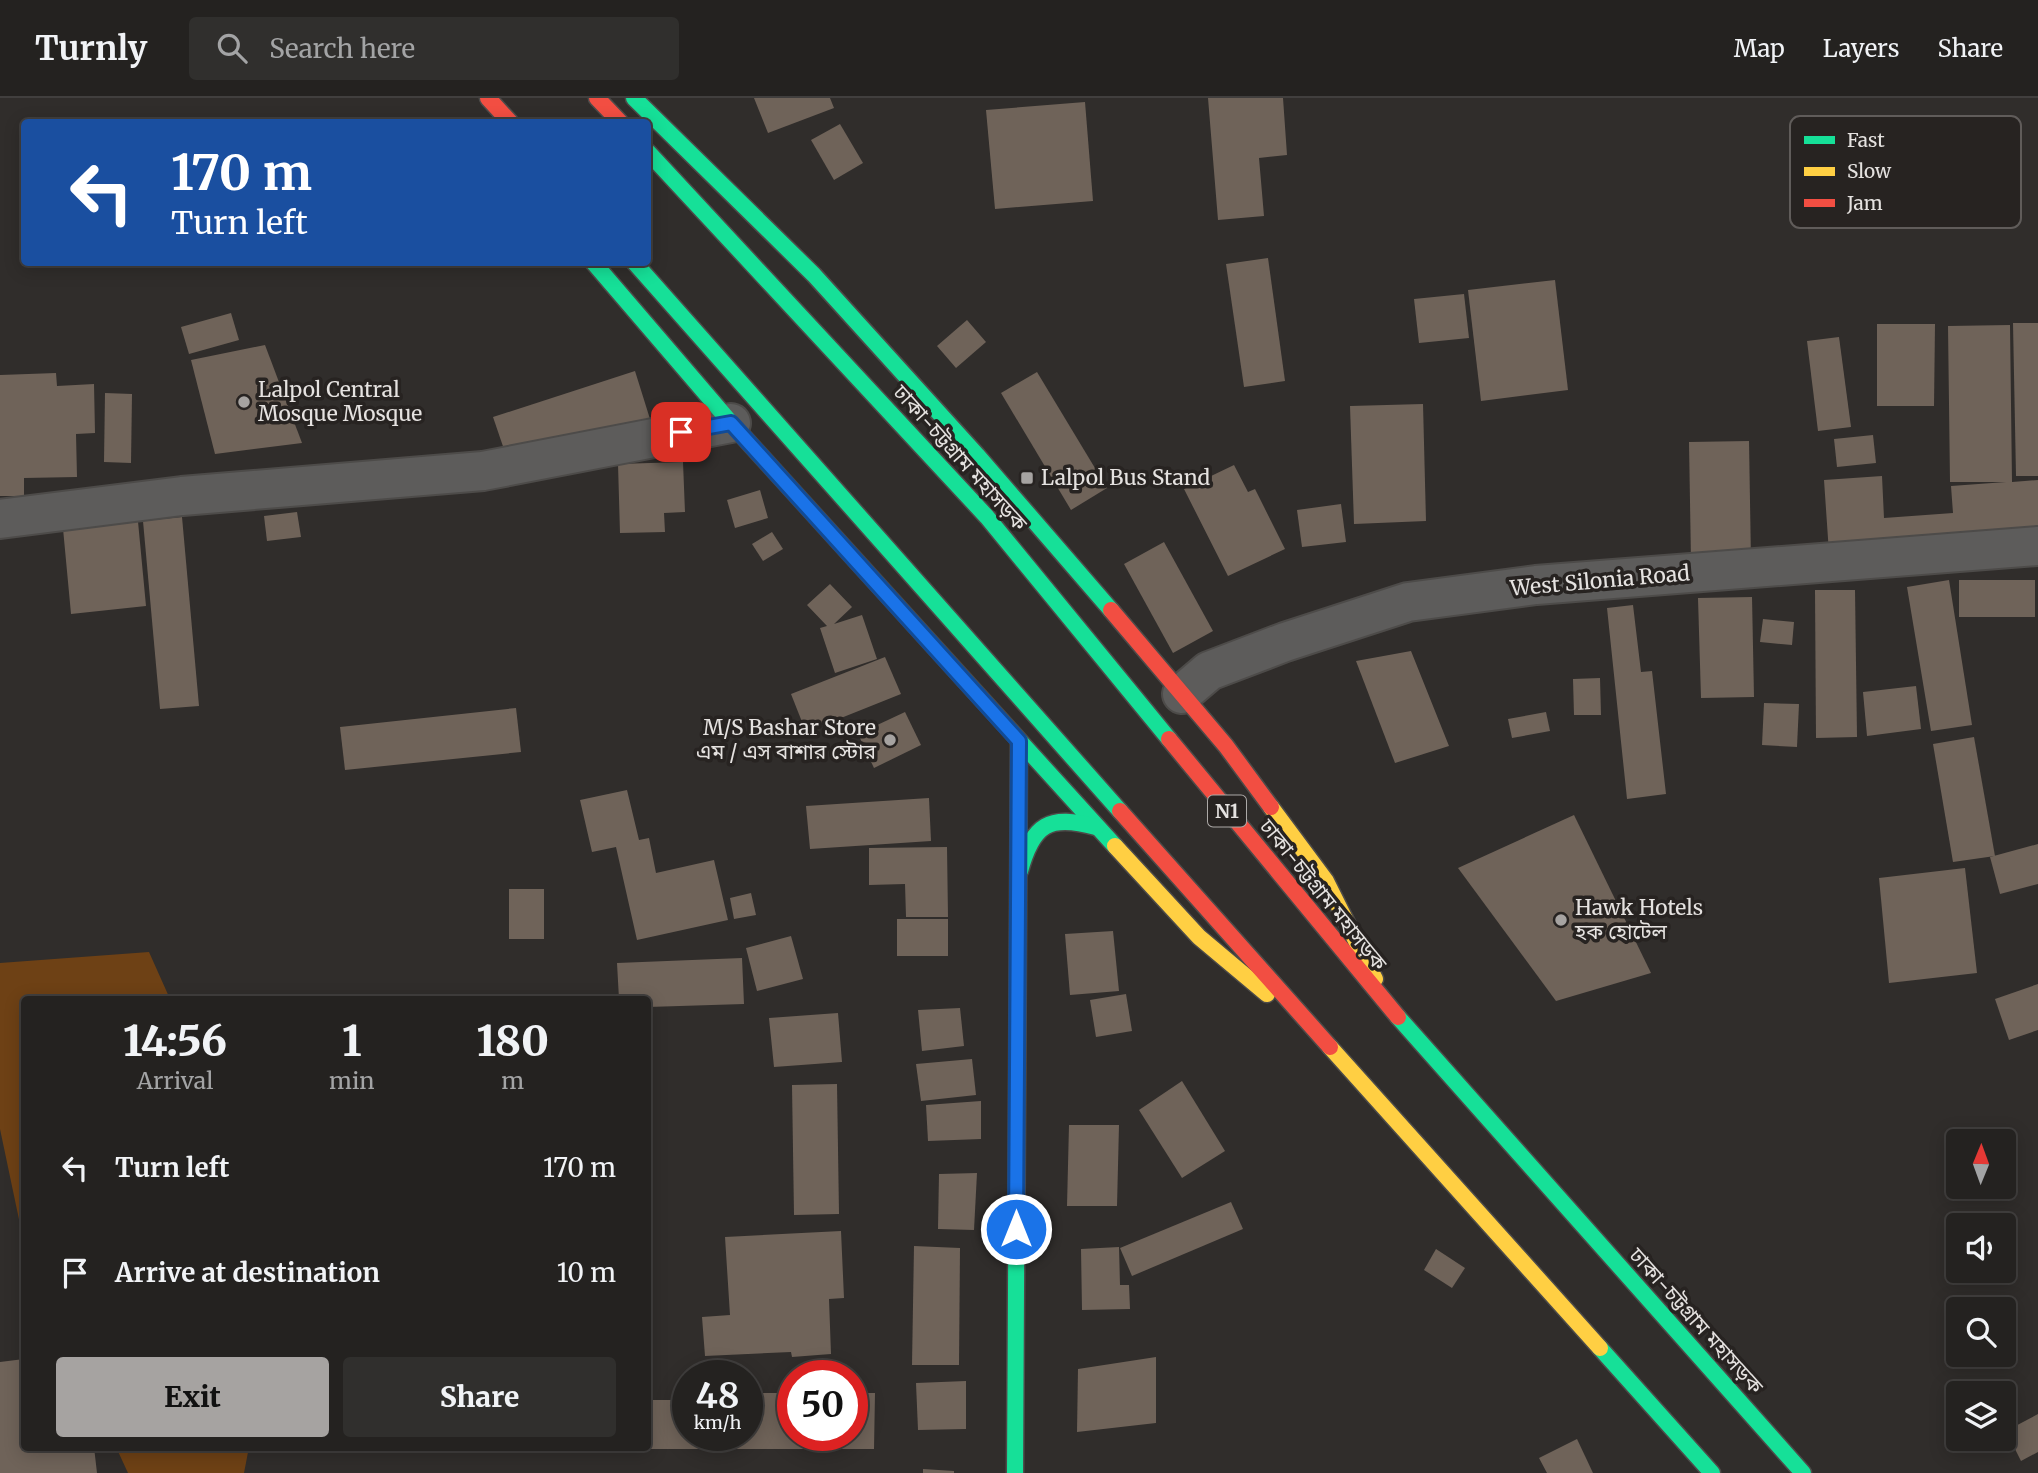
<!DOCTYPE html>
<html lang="en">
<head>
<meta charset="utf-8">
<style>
  :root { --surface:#242220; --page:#302f2d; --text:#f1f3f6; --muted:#a3a4a5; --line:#413f3e; --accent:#a6a3a1 }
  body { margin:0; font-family:Merriweather,"Noto Sans Bengali",serif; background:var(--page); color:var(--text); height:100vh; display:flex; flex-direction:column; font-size:26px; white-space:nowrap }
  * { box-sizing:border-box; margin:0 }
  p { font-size:23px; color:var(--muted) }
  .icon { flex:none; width:38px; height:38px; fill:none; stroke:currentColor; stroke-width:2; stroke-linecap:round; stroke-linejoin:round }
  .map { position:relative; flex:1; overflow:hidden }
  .side { position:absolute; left:21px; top:898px; width:630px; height:455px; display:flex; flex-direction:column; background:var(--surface); border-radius:7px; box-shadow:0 4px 18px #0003,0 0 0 2px var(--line) }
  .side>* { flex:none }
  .banner { position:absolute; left:21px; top:21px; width:630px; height:147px; border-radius:7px; box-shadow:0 4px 18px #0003,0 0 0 2px var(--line); background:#1a4fa0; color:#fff; overflow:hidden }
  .needle { width:46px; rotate:1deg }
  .tools { position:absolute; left:1946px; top:1031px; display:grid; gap:14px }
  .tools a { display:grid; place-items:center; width:70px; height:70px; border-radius:7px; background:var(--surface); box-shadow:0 4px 18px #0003,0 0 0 2px var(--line); font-size:35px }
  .speed { position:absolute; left:672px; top:1262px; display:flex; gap:14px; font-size:35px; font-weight:700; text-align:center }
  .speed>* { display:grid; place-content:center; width:91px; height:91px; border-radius:50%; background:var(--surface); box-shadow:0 4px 18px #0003,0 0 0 2px var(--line); line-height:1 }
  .speed small { font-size:18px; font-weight:400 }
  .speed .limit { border:10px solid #d22; background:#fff; color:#111 }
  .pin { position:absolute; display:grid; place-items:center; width:60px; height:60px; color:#fff; margin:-30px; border-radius:14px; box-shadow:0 4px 10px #0006 }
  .me { position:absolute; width:77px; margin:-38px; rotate:0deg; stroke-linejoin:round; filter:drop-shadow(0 0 5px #0008) }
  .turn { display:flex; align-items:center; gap:24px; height:147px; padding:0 35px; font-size:32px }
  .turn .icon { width:91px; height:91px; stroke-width:2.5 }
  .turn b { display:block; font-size:49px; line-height:60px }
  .eta { display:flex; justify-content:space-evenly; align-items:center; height:119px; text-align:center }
  .eta b { font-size:42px; font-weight:800; line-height:49px }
  .cta { display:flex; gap:14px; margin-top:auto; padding:14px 35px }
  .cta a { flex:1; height:80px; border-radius:7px; background:var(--accent); color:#111; font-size:28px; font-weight:800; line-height:80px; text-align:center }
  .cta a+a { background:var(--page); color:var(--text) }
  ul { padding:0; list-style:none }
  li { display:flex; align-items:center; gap:21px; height:105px; padding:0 35px }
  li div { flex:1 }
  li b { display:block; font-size:26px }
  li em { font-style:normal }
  header { display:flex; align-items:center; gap:42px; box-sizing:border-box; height:98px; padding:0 35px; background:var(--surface); border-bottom:2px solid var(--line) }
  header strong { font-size:33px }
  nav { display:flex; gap:38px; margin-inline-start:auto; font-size:24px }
  .search { width:490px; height:63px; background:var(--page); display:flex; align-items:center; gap:18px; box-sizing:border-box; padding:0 24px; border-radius:7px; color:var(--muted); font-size:26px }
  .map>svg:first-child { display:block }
  .water { fill:#6e4115 }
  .building { fill:#6f6359 }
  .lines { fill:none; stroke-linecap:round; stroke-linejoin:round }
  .street-casing { stroke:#4d4b49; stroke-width:42 }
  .fast-casing { stroke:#4d4b49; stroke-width:19 }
  .slow-casing { stroke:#4d4b49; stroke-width:19 }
  .jam-casing { stroke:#4d4b49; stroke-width:19 }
  .street { stroke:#5d5c5b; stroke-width:38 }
  .fast { stroke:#16e098; stroke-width:16 }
  .slow { stroke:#ffcf43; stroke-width:16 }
  .jam { stroke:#f24e42; stroke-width:16 }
  .route-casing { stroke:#114b97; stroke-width:18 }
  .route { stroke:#1a73e8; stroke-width:12 }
  .poi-dot { fill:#a6a3a1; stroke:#272321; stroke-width:2.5 }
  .labels { text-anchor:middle; stroke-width:7; stroke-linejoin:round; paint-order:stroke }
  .shield { fill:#272321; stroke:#aca9a7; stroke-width:2 }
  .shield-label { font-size:19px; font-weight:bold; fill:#e5e2e0 }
  .poi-label { font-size:21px; fill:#e5e2e0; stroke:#272321; text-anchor:start }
  .street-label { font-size:21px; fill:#e5e2e0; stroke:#272321 }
  .key { fill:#272321; stroke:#605c5a; stroke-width:2 }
  .key-label { font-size:19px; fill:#e5e2e0 }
</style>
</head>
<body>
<header>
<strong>Turnly</strong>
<div class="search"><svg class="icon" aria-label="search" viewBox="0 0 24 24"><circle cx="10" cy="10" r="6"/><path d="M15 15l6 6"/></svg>Search here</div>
<nav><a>Map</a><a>Layers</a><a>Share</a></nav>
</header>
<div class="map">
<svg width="2038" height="1375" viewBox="0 0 2038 1375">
  <rect width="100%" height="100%" fill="#302d2b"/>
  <g class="water">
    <polygon points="149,854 170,901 24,901 24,1131 21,1131 0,1031 0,865"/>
    <polygon points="116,1349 249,1349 244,1375 128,1375"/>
  </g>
  <g class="building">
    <polygon points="754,0 830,0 834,10 768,35"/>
    <polygon points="1208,0 1283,0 1287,57 1259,60 1264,118 1218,122"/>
    <polygon points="1085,4 1093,103 995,111 986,12"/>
    <polygon points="840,26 863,65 834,82 811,42"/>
    <polygon points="1268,160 1285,283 1244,289 1226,166"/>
    <polygon points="1555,182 1568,292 1481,303 1468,192"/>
    <polygon points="1464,196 1469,240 1419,245 1414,201"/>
    <polygon points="231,215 239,242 189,256 181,229"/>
    <polygon points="967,222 986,244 956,270 937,248"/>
    <polygon points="2013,225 2038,225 2038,378 2016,378"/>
    <polygon points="1877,226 1935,226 1934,308 1877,308"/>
    <polygon points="2010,227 2012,384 2038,382 2038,440 1829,455 1824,382 1882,378 1884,420 1953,415 1951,388 2006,384 1950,384 1948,228"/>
    <polygon points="1839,239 1851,329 1818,333 1807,243"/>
    <polygon points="265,247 302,345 215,356 191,262"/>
    <polygon points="635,273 650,321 509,366 493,319"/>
    <polygon points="1037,274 1107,390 1071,412 1001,295"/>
    <polygon points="56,275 57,288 94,286 95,335 76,336 77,379 24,380 24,398 0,398 0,277"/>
    <polygon points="105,295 132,296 131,365 104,364"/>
    <polygon points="1423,306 1426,423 1354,426 1350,308"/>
    <polygon points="1873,337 1876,365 1837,369 1834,341"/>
    <polygon points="1749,343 1751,463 1691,463 1689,344"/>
    <polygon points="683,364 685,414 664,415 665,434 620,435 618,366"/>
    <polygon points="1234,367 1248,394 1255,391 1285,451 1228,478 1184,391"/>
    <polygon points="760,392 768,420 735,430 727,402"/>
    <polygon points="1341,406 1346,444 1302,449 1297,412"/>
    <polygon points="137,413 146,508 71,516 62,420"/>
    <polygon points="297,414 301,439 267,443 264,418"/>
    <polygon points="182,419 199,608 160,611 143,423"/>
    <polygon points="772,434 783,451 763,463 752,446"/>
    <polygon points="1164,444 1213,533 1173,555 1124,466"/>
    <polygon points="1949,482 1972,627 1931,633 1907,489"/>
    <rect x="1959" y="482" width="76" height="37"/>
    <polygon points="830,486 852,509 834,526 862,517 877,561 835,575 820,530 827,528 807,507"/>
    <polygon points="1815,492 1855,492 1857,639 1816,640"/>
    <polygon points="1752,499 1754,599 1701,600 1698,500"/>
    <polygon points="1633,507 1641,574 1652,573 1666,696 1627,701 1607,510"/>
    <polygon points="1763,521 1794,524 1792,547 1760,544"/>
    <polygon points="1411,553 1449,648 1395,665 1356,563"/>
    <polygon points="885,559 901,596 806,634 791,596"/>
    <polygon points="1600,580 1601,617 1574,617 1573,581"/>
    <polygon points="1916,588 1921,631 1867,638 1863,594"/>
    <polygon points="1764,605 1799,606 1797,649 1762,647"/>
    <polygon points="516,610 521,654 345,672 340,629"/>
    <polygon points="905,614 921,647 874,670 858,636"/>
    <polygon points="1546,614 1550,633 1512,640 1508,621"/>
    <polygon points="1974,639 1995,758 1953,764 1933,646"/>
    <polygon points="627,692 639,742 649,740 656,775 714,762 728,822 637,842 616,749 592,754 580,702"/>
    <polygon points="929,700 931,743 810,751 806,708"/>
    <polygon points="1574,717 1651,875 1556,903 1458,770"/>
    <polygon points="2038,746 2038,786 2000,796 1990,759"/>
    <polygon points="947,749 948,819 906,819 905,786 869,787 869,750"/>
    <polygon points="1965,770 1977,875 1889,885 1879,780"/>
    <rect x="509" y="791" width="35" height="50"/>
    <polygon points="751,795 756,817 734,821 730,800"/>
    <rect x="897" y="821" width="51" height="37"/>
    <polygon points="1113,833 1119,893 1070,897 1065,836"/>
    <polygon points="791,838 803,881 757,893 746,850"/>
    <polygon points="742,860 744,906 648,909 648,901 619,901 617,865"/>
    <polygon points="2038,886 2038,932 2009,942 1995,901"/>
    <polygon points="1126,896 1132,933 1096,939 1090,902"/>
    <polygon points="960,910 964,948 922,953 918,912"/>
    <polygon points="838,915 842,964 774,969 769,920"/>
    <polygon points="972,961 976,997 921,1003 916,966"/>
    <polygon points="1182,983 1225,1053 1182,1080 1139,1012"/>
    <polygon points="837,986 839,1116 794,1117 792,987"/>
    <polygon points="981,1003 981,1041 928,1043 926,1007"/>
    <polygon points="1069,1027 1119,1027 1117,1108 1067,1108"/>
    <polygon points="977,1075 974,1132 938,1131 939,1076"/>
    <polygon points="1231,1104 1243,1131 1132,1178 1120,1150"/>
    <polygon points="841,1133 844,1200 829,1201 831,1256 792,1259 791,1254 705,1258 702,1219 730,1217 725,1139"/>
    <polygon points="914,1148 960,1150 959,1267 912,1267"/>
    <polygon points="1119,1149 1120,1187 1129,1187 1130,1211 1082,1212 1081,1151"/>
    <polygon points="1436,1151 1465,1170 1452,1190 1424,1172"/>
    <polygon points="1156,1259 1156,1325 1077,1334 1078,1271"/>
    <polygon points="24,1261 24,1349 94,1349 97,1375 0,1375 0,1264"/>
    <polygon points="966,1283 966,1331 918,1332 916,1285"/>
    <polygon points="675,1295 688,1295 688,1337 747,1337 747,1295 793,1295 793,1337 852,1337 852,1295 875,1295 874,1351 648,1351 648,1302 675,1302"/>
    <polygon points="2038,1316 2038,1354 2021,1363 2006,1333"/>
    <polygon points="1577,1341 1593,1375 1547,1375 1539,1360"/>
    <polygon points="923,1371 954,1373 954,1375 923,1375"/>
  </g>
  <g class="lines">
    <g class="street-casing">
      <g id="street">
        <polyline points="0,421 182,398 483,373 731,325"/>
        <polyline points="1182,596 1209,573 1285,544 1408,504 1536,487 2038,448"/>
      </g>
    </g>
    <g class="fast-casing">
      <g id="fast">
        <polyline points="634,0 814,177 977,357 1111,512"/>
        <polyline points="648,54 987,419 1169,641"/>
        <polyline points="593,164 731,325 1115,748"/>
        <polyline points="634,164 1120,713"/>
        <path d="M1020 773C1033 726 1049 716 1096 729"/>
        <polyline points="1398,919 1803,1375"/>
        <polyline points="1600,1250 1712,1375"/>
        <polyline points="1015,1375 1019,643"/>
      </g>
    </g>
    <g class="slow-casing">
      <g id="slow">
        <polyline points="1271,709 1326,783 1375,881"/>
        <polyline points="1115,748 1199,839 1267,896"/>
        <polyline points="1330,949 1600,1250"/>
      </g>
    </g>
    <g class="jam-casing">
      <g id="jam">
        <polyline points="488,0 510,24"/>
        <polyline points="597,0 620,24"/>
        <polyline points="1111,512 1226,648 1271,709"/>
        <polyline points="1169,641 1398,919"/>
        <polyline points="1120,713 1330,949"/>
      </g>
    </g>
    <use href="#street" class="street"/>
    <use href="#fast" class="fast"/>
    <use href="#slow" class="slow"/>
    <use href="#jam" class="jam"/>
  </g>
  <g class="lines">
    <g class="route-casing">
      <polyline id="route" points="681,334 731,325 1019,643 1016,1131"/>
    </g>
    <use href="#route" class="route"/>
  </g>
  <g class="poi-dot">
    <circle cx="244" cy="304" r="7"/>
    <rect x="1020" y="373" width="14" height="14" rx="3.5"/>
    <circle cx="890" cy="642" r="7"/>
    <circle cx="1561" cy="822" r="7"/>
  </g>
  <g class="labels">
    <rect class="shield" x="1208" y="697.5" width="38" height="31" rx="5"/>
    <g class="shield-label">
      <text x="1227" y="720">N1</text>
    </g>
    <g class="poi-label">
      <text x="258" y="299">Lalpol Central<tspan x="258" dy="24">Mosque Mosque</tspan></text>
      <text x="1041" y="387">Lalpol Bus Stand</text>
      <text x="876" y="637" text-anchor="end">M/S Bashar Store<tspan x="876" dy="24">এম / এস বাশার স্টোর</tspan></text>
      <text x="1575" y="817">Hawk Hotels<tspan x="1575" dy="24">হক হোটেল</tspan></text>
    </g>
    <g class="street-label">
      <text transform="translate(960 360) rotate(48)" y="7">ঢাকা-চট্টগ্রাম মহাসড়ক</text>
      <text transform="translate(1600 483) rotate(-5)" y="7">West Silonia Road</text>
      <text transform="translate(1323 797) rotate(51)" y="7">ঢাকা-চট্টগ্রাম মহাসড়ক</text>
      <text transform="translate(1696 1223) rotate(48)" y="7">ঢাকা-চট্টগ্রাম মহাসড়ক</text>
    </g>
  </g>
  <rect x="1790" y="18" width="231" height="112" rx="10" class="key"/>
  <rect x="1804" y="38" width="31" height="8" fill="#16e098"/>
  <rect x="1804" y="69" width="31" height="9" fill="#ffcf43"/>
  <rect x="1804" y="101" width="31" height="8" fill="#f24e42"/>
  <g class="key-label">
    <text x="1847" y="49">Fast</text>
    <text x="1847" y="80">Slow</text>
    <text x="1847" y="112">Jam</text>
  </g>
</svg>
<div class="tools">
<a><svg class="needle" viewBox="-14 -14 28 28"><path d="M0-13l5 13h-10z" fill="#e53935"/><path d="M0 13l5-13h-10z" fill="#a3a4a5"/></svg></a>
<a><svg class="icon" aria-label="sound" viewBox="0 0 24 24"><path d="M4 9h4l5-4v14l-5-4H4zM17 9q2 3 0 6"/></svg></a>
<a><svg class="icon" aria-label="search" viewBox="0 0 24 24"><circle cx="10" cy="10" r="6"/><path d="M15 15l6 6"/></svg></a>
<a><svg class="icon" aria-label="layers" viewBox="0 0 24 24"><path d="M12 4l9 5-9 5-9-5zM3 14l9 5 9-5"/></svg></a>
</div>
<div class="speed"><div>48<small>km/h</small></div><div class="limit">50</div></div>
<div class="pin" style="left:681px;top:334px;background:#d93025"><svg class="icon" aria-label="arrive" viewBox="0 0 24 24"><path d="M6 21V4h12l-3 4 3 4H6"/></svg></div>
<svg class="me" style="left:1016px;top:1131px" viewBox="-20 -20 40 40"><circle r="17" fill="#1a73e8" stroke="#fff" stroke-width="3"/><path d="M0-11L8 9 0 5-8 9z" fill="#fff"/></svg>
<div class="banner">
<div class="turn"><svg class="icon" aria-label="left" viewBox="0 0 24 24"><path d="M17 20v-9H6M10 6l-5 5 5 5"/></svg><div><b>170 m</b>Turn left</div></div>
</div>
<section class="side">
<div class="eta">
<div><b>14:56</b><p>Arrival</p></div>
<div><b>1</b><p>min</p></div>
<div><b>180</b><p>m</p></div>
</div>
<ul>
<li><svg class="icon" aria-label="left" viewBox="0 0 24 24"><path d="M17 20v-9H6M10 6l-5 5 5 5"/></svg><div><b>Turn left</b></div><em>170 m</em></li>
<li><svg class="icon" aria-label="arrive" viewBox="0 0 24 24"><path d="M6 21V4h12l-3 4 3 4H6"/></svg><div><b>Arrive at destination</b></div><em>10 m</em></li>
</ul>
<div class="cta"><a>Exit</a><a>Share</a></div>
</section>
</div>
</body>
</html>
